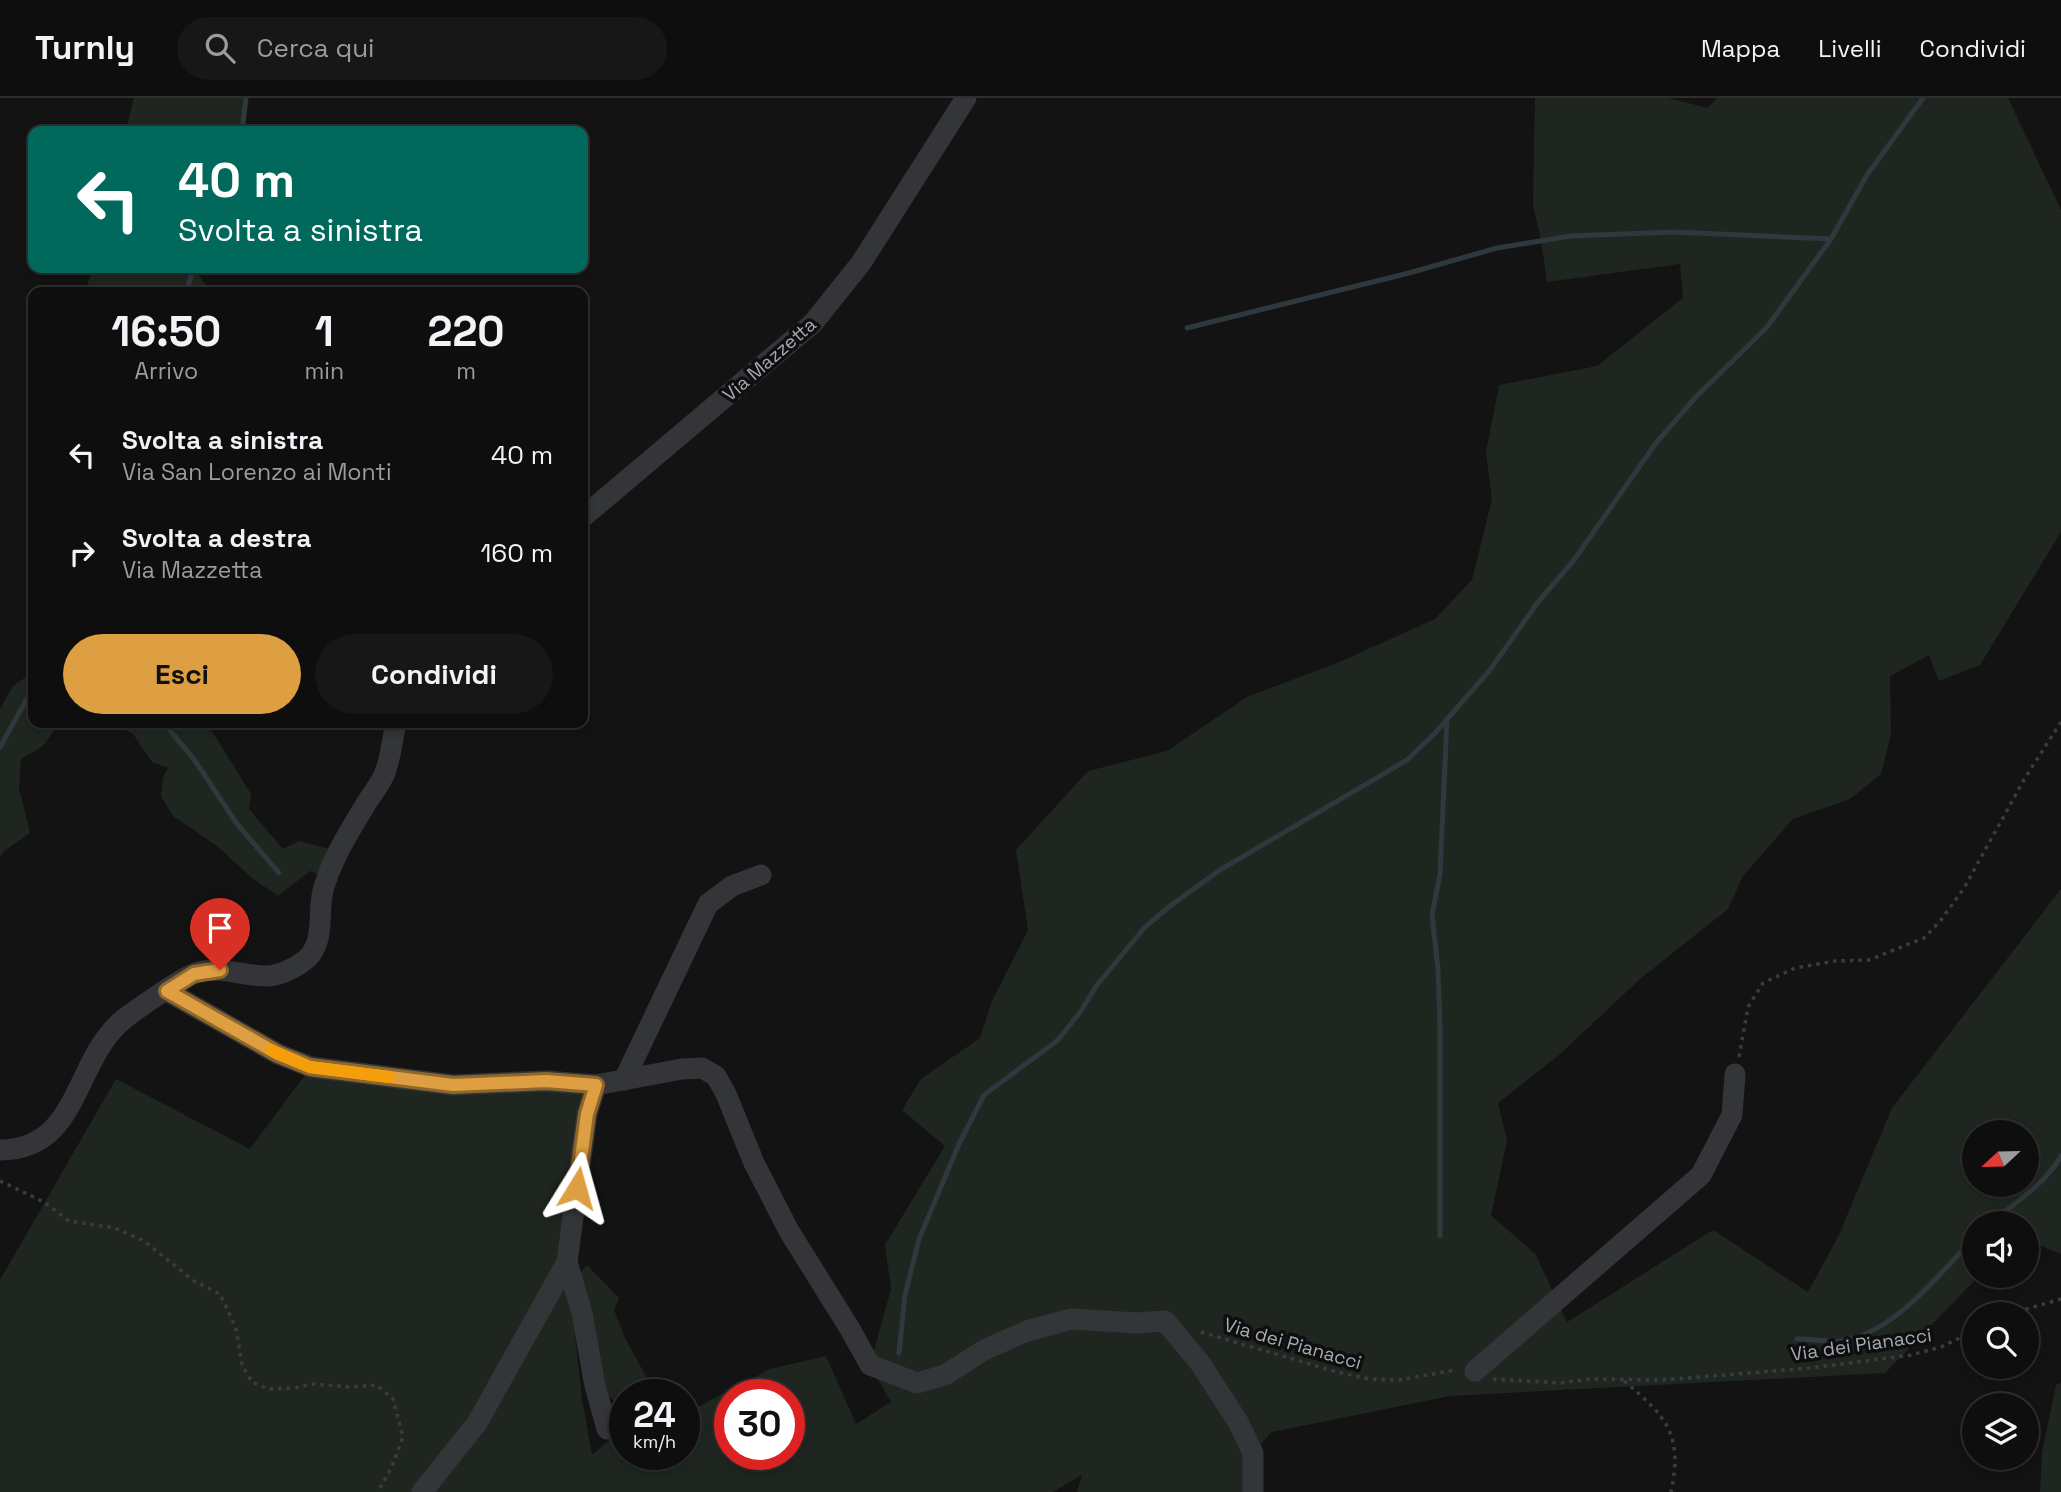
<!DOCTYPE html>
<html lang="it">
<head>
<meta charset="utf-8">
<style>
  :root { --surface:#0e0e0f; --page:#171718; --text:#f1f3f6; --muted:#9b9c9e; --line:#2e2e2f; --accent:#dd9f42 }
  body { margin:0; font-family:"Space Grotesk",sans-serif; background:var(--page); color:var(--text); height:100vh; display:flex; flex-direction:column; font-size:26px; white-space:nowrap }
  * { box-sizing:border-box; margin:0 }
  p { font-size:23px; color:var(--muted) }
  .icon { flex:none; width:38px; height:38px; fill:none; stroke:currentColor; stroke-width:2; stroke-linecap:round; stroke-linejoin:round }
  .map { position:relative; flex:1; overflow:hidden }
  .sheet { position:absolute; left:28px; top:189px; width:560px; height:441px; display:flex; flex-direction:column; background:var(--surface); border-radius:14px; box-shadow:0 4px 10px #0003,0 0 0 2px var(--line) }
  .sheet>* { flex:none }
  .banner { position:absolute; left:28px; top:28px; width:560px; height:147px; border-radius:14px; box-shadow:0 4px 10px #0003,0 0 0 2px var(--line); background:#00695c; color:#fff; overflow:hidden }
  .needle { width:46px; rotate:248deg }
  .buttons { position:absolute; left:1962px; top:1022px; display:grid; gap:14px }
  .buttons a { display:grid; place-items:center; width:77px; height:77px; border-radius:50%; background:var(--surface); box-shadow:0 4px 10px #0003,0 0 0 2px var(--line); font-size:35px }
  .speed { position:absolute; left:609px; top:1281px; display:flex; gap:14px; font-size:35px; font-weight:700; text-align:center }
  .speed>* { display:grid; place-content:center; width:91px; height:91px; border-radius:50%; background:var(--surface); box-shadow:0 4px 10px #0003,0 0 0 2px var(--line); line-height:1 }
  .speed small { font-size:18px; font-weight:400 }
  .speed .limit { border:10px solid #d22; background:#fff; color:#111 }
  .pin { position:absolute; display:grid; place-items:center; width:60px; height:60px; color:#fff; margin:-72px -30px; border-radius:50% 50% 50% 0; rotate:-45deg; box-shadow:0 0 7px #0007 }
  .pin .icon { rotate:45deg }
  .me { position:absolute; width:77px; margin:-38px; rotate:8deg; stroke-linejoin:round; filter:drop-shadow(0 0 5px #0008) }
  .turn { display:flex; align-items:center; gap:24px; height:147px; padding:0 35px; font-size:32px }
  .turn .icon { width:91px; height:91px; stroke-width:2.5 }
  .turn b { display:block; font-size:49px; line-height:60px }
  .eta { display:flex; justify-content:space-evenly; align-items:center; height:119px; text-align:center }
  .eta b { font-size:42px; font-weight:800; line-height:49px }
  .action { display:flex; gap:14px; margin-top:auto; padding:14px 35px }
  .action a { flex:1; height:80px; border-radius:42px; background:var(--accent); color:#111; font-size:28px; font-weight:800; line-height:80px; text-align:center }
  .action a+a { background:var(--page); color:var(--text) }
  ul { padding:0; list-style:none }
  li { display:flex; align-items:center; gap:21px; height:98px; padding:0 35px }
  li div { flex:1 }
  li b { display:block; font-size:26px }
  li em { font-style:normal }
  header { display:flex; align-items:center; gap:42px; box-sizing:border-box; height:98px; padding:0 35px; background:var(--surface); border-bottom:2px solid var(--line) }
  header strong { font-size:33px }
  nav { display:flex; gap:38px; margin-inline-start:auto; font-size:24px }
  .search { width:490px; height:63px; background:var(--page); display:flex; align-items:center; gap:18px; box-sizing:border-box; padding:0 24px; border-radius:38px; color:var(--muted); font-size:26px }
  .map>svg:first-child { display:block }
  .green { fill:#1f2620; fill-rule:evenodd }
  .lines { fill:none; stroke-linecap:round; stroke-linejoin:round }
  .stream { stroke:#2f383d; stroke-width:5 }
  .path { stroke:#3a3c3f; stroke-width:3.5; stroke-dasharray:3.5 5; stroke-linecap:butt }
  .minor { stroke:#343538; stroke-width:21 }
  .route-casing { stroke:#90672b; stroke-width:18 }
  .route { stroke:#dd9f42; stroke-width:12 }
  .slow { stroke:#f59e0b; stroke-width:12 }
  .labels { text-anchor:middle; stroke-width:7; stroke-linejoin:round; paint-order:stroke }
  .street-label { font-size:19px; fill:#a6aab3; stroke:#0e0e0f }
</style>
</head>
<body>
<header>
<strong>Turnly</strong>
<div class="search"><svg class="icon" aria-label="search" viewBox="0 0 24 24"><circle cx="10" cy="10" r="6"/><path d="M15 15l6 6"/></svg>Cerca qui</div>
<nav><a>Mappa</a><a>Livelli</a><a>Condividi</a></nav>
</header>
<div class="map">
<svg width="2061" height="1394" viewBox="0 0 2061 1394">
  <rect width="100%" height="100%" fill="#131314"/>
  <g class="green">
    <polygon points="134,0 246,0 242,33 126,33"/>
    <path d="M1535 0H1668L1708 10 1717 0H2008L2061 112V434L1980 567 1939 583 1929 557 1890 578 1891 636 1881 676 1850 701 1793 721 1743 778 1728 811 1640 881 1559 957 1498 1005 1507 1043 1491 1117 1536 1157 1567 1224 1713 1132 1808 1194 1838 1139 1892 1010 2061 791V1156L2027 1142 2026 1125H1974V1178H1979L1885 1275 1450 1298 1272 1334 1253 1355 1252 1394H1077L1082 1377 1053 1394H0V1182L116 981 250 1051 311 969 596 987 567 1164 582 1301 592 1357 625 1328V1356H684V1312L688 1314 770 1271 826 1258 856 1326 891 1304 870 1267 891 1191 885 1147 945 1048 902 1012 921 981 980 940 992 903 1028 832 1016 752 1088 673 1167 653 1247 599 1337 565 1435 521 1472 482 1492 401 1486 354 1499 287 1597 268 1683 200 1680 166 1547 184 1541 142 1533 107ZM1974 1034H2026V1087H1974ZM730 1297H789V1356H730Z"/>
    <polygon points="93,170 194,170 210,194 85,194"/>
    <polygon points="33,574 33,625 60,625 42,649 21,661 19,690 30,735 4,753 0,759 0,611 13,588"/>
    <polygon points="111,625 207,625 251,696 249,711 283,751 299,743 338,753 327,779 310,773 278,798 252,780 217,748 173,718 161,698 163,680 168,670 152,664 133,636"/>
    <polygon points="587,1167 619,1200 614,1212 625,1240 654,1293 661,1297 625,1297 625,1311 595,1288 573,1183"/>
    <polygon points="2061,1285 2061,1394 2040,1394 2042,1354 2056,1287"/>
  </g>
  <g class="lines">
    <g class="stream">
      <polyline points="242,33 246,0"/>
      <polyline points="186,194 194,170"/>
      <polyline points="1187,230 1409,175 1497,150 1571,138 1674,134 1831,141"/>
      <polyline points="164,625 196,664 237,726 279,775"/>
      <polyline points="0,649 33,590"/>
      <path d="M1990 1125C2014 1106 2046 1085 2061 1058"/>
      <polyline points="1440,1138 1440,927 1438,871 1432,817 1440,776 1447,621"/>
      <path d="M1797 1241C1810 1241 1826 1244 1840 1243 1893 1237 1939 1176 1974 1140"/>
      <polyline points="899,1255 905,1197 919,1141 959,1046 984,997 1058,942 1081,913 1097,887 1145,829 1170,808 1220,772 1407,662 1435,635 1490,572 1538,504 1574,462 1656,345 1695,300 1767,229 1831,141 1867,77 1923,0"/>
    </g>
    <g class="path">
      <polyline points="1739,959 1748,909 1763,885 1795,870 1835,863 1869,862 1924,840 1941,822 1964,790 2025,680 2061,624"/>
      <polyline points="0,1083 44,1104 69,1123 115,1130 144,1143 194,1183 220,1196 236,1230 242,1267 252,1284 268,1291 293,1290 314,1286 349,1289 377,1287 393,1301 403,1339 392,1368 378,1394"/>
      <polyline points="2009,1216 2061,1201"/>
      <polyline points="1201,1234 1337,1274 1369,1281 1399,1282 1455,1272"/>
      <polyline points="1493,1281 1561,1285 1590,1281 1663,1282 1810,1270 1911,1257 1941,1249 1974,1233"/>
      <path d="M1624 1283C1667 1319 1683 1336 1671 1394"/>
    </g>
    <g class="minor">
      <polyline points="583,419 813,225 861,165 966,0"/>
      <polyline points="167,893 278,956 311,969 453,987 546,983 596,987 682,971 702,970 716,978 726,996 754,1065 789,1133 850,1231 870,1267 917,1285 945,1277 984,1252 1027,1233 1071,1221 1137,1225 1165,1223 1200,1265 1238,1324 1253,1355 1253,1394"/>
      <polyline points="624,982 708,806 732,788 761,777"/>
      <path d="M0 1052C80 1052 73 962 124 921 137 911 181 880 196 875 221 867 244 879 269 878 282 877 304 866 311 856 325 837 317 810 324 789 333 758 351 731 367 704 373 695 380 686 384 677 391 661 392 641 396 625"/>
      <polyline points="567,1164 582,1215 595,1288 607,1331"/>
      <polyline points="1475,1273 1701,1077 1732,1017 1735,976"/>
      <polyline points="422,1394 477,1325 567,1164 587,1016 596,987"/>
    </g>
  </g>
  <g class="lines">
    <g class="route-casing">
      <polyline id="route" points="220,872 194,876 167,893 278,956 310,969 453,987 546,983 596,987 587,1016 577,1090"/>
    </g>
    <use href="#route" class="route"/>
    <polyline class="slow" points="271,952 310,969 389,979"/>
  </g>
  <g class="labels">
    <g class="street-label">
      <text transform="translate(769 261) rotate(-41)" y="7">Via Mazzetta</text>
      <text transform="translate(1293 1245) rotate(16)" y="7">Via dei Pianacci</text>
      <text transform="translate(1861 1246) rotate(-8)" y="7">Via dei Pianacci</text>
    </g>
  </g>
</svg>
<div class="buttons">
<a><svg class="needle" viewBox="-14 -14 28 28"><path d="M0-13l5 13h-10z" fill="#e53935"/><path d="M0 13l5-13h-10z" fill="#9b9c9e"/></svg></a>
<a><svg class="icon" aria-label="sound" viewBox="0 0 24 24"><path d="M4 9h4l5-4v14l-5-4H4zM17 9q2 3 0 6"/></svg></a>
<a><svg class="icon" aria-label="search" viewBox="0 0 24 24"><circle cx="10" cy="10" r="6"/><path d="M15 15l6 6"/></svg></a>
<a><svg class="icon" aria-label="layers" viewBox="0 0 24 24"><path d="M12 4l9 5-9 5-9-5zM3 14l9 5 9-5"/></svg></a>
</div>
<div class="speed"><div>24<small>km/h</small></div><div class="limit">30</div></div>
<div class="pin" style="left:220px;top:872px;background:#d93025"><svg class="icon" aria-label="arrive" viewBox="0 0 24 24"><path d="M6 21V4h12l-3 4 3 4H6"/></svg></div>
<svg class="me" style="left:577px;top:1090px" viewBox="-20 -20 40 40"><path d="M0-17L14 15 0 8-14 15z" fill="#dd9f42" stroke="#fff" stroke-width="4"/></svg>
<div class="banner">
<div class="turn"><svg class="icon" aria-label="left" viewBox="0 0 24 24"><path d="M17 20v-9H6M10 6l-5 5 5 5"/></svg><div><b>40 m</b>Svolta a sinistra</div></div>
</div>
<section class="sheet">
<div class="eta">
<div><b>16:50</b><p>Arrivo</p></div>
<div><b>1</b><p>min</p></div>
<div><b>220</b><p>m</p></div>
</div>
<ul>
<li><svg class="icon" aria-label="left" viewBox="0 0 24 24"><path d="M17 20v-9H6M10 6l-5 5 5 5"/></svg><div><b>Svolta a sinistra</b><p>Via San Lorenzo ai Monti</p></div><em>40 m</em></li>
<li><svg class="icon" aria-label="right" viewBox="0 0 24 24"><path d="M7 20v-9h11M14 6l5 5-5 5"/></svg><div><b>Svolta a destra</b><p>Via Mazzetta</p></div><em>160 m</em></li>
</ul>
<div class="action"><a>Esci</a><a>Condividi</a></div>
</section>
</div>
</body>
</html>
